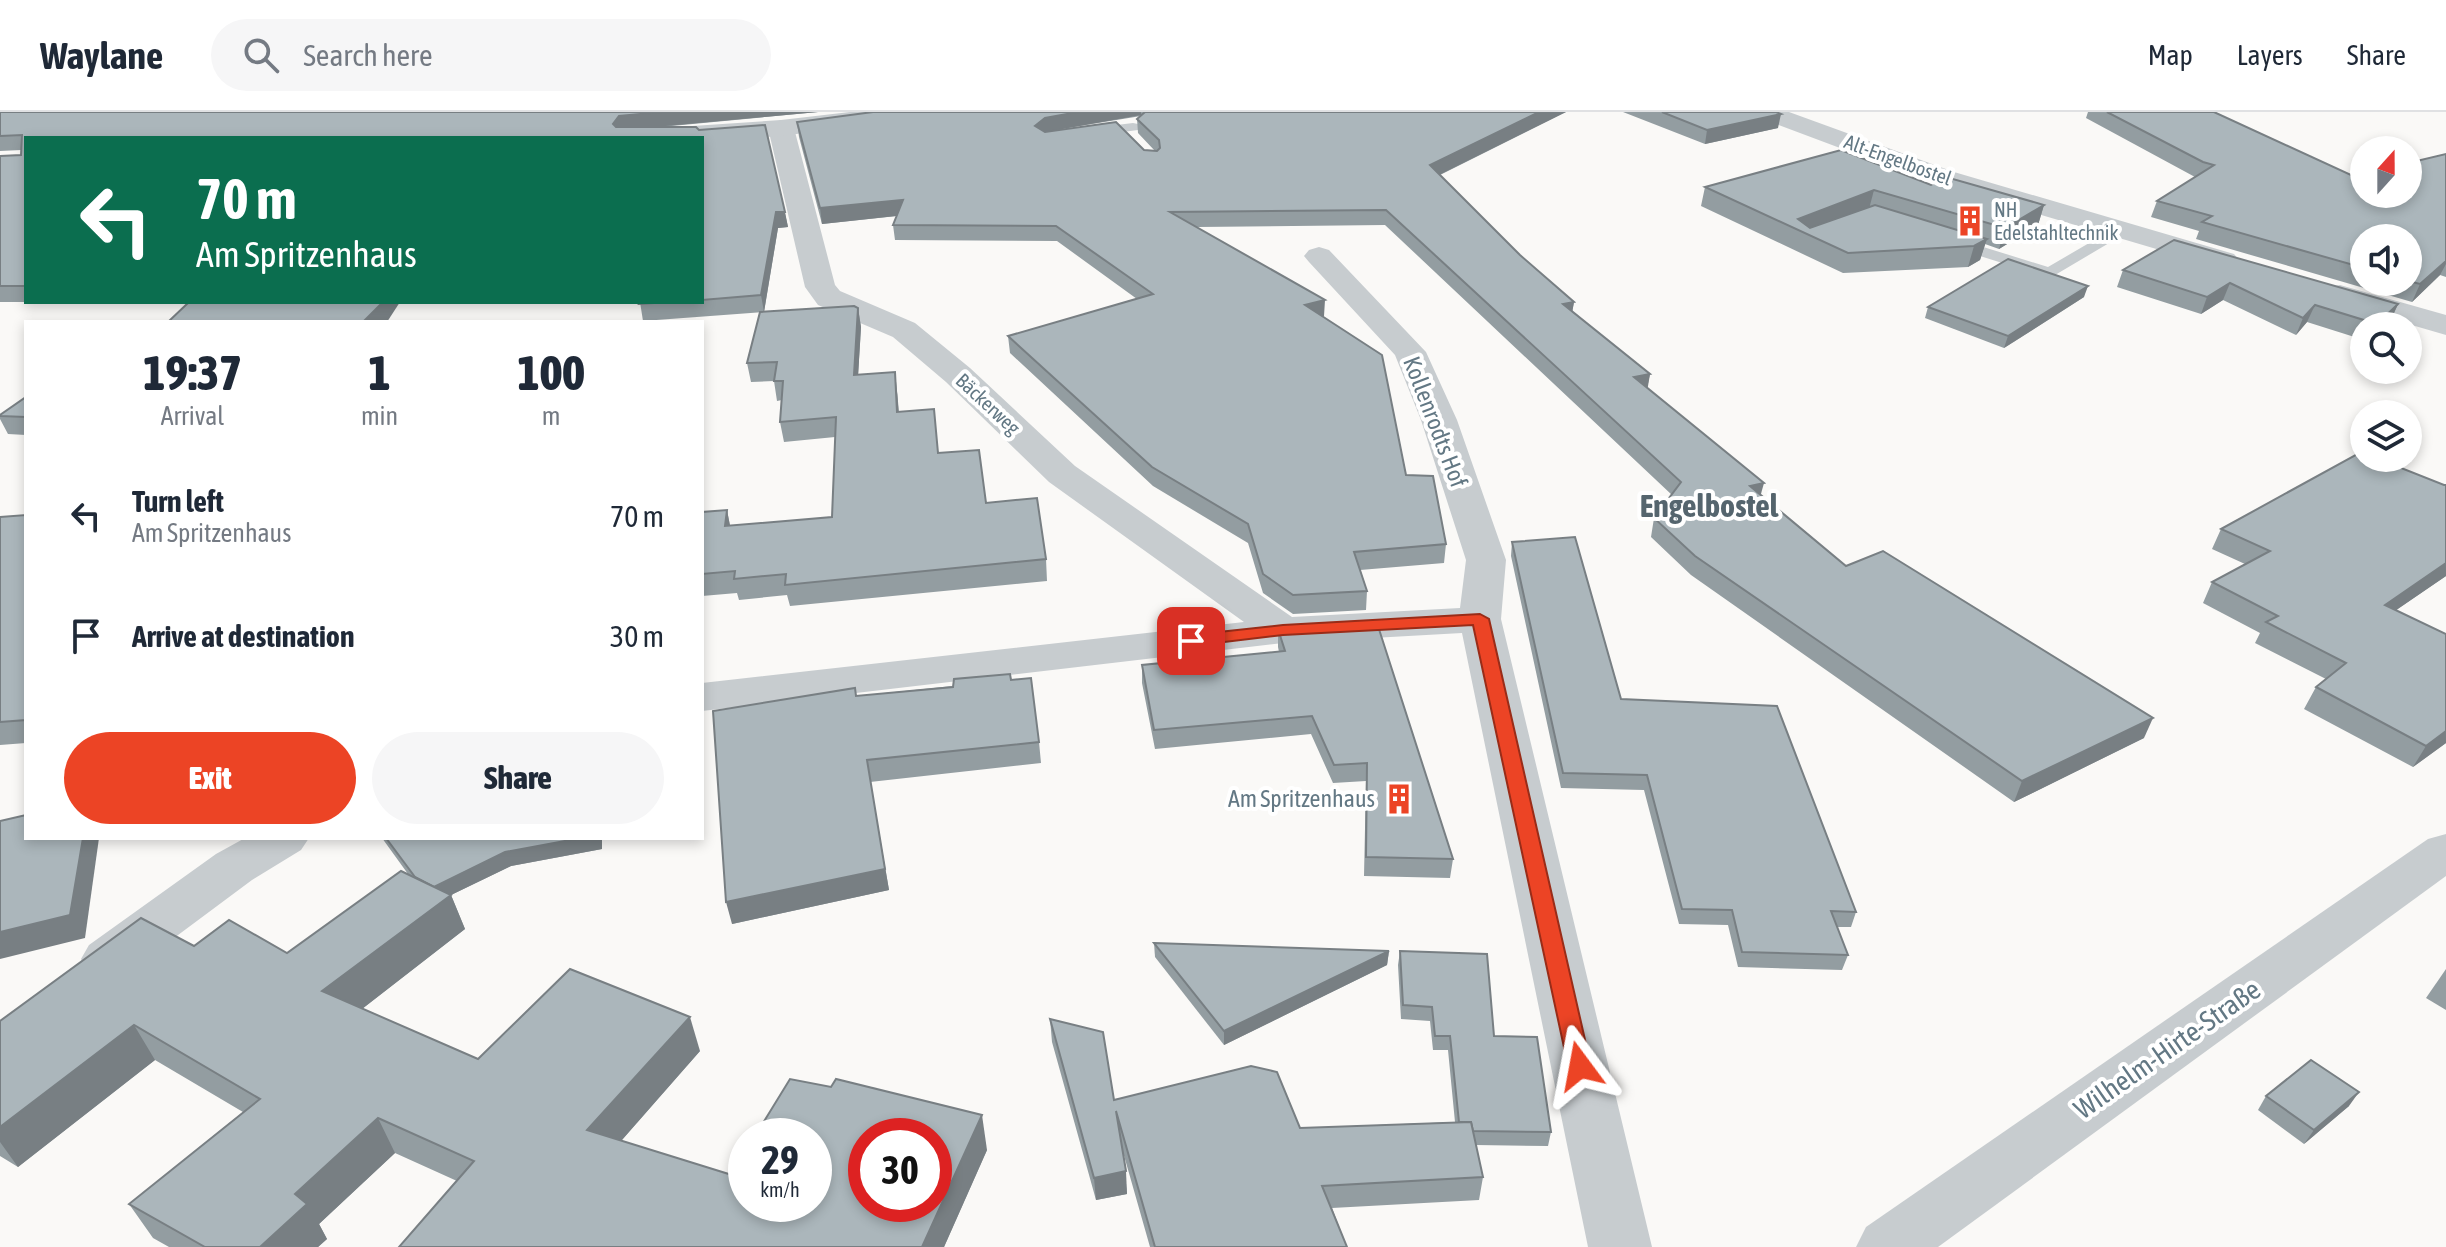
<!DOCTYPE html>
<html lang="en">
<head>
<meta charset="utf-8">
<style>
  :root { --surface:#fff; --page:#f6f6f7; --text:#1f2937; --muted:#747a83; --line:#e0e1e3; --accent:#ec4425 }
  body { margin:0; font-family:"Asap Condensed",sans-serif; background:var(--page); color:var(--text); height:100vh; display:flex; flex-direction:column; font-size:30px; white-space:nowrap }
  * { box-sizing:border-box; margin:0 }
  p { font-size:26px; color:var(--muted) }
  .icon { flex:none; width:44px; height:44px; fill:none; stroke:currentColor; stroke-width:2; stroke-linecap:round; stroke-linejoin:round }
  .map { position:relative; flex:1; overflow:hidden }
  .panel { position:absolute; left:24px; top:208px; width:680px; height:520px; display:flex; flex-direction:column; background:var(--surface); border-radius:0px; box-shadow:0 4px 12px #0003 }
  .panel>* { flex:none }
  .top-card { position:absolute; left:24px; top:24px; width:680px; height:168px; border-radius:0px; box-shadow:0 4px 12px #0003; background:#0b6e4f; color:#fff; overflow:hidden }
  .needle { width:52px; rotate:21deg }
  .tools { position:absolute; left:2350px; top:24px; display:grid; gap:16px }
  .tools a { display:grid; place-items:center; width:72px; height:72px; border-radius:50%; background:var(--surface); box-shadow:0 4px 12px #0003; font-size:40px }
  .speed { position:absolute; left:728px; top:1006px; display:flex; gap:16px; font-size:40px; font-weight:700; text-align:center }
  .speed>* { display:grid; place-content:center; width:104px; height:104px; border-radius:50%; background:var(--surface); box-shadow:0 4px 12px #0003; line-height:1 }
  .speed small { font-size:20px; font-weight:400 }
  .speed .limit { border:12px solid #d22; background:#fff; color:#111 }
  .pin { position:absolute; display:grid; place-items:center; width:68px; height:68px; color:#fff; margin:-34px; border-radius:16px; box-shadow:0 4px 12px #0006 }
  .me { position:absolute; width:88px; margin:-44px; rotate:347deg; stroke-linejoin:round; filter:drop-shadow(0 0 6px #0008) }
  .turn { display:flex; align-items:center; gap:28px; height:168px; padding:0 40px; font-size:36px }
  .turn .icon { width:104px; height:104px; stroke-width:2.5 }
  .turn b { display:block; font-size:56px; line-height:68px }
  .eta { display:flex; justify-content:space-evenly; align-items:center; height:136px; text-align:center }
  .eta b { font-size:48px; font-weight:800; line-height:56px }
  .button { display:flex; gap:16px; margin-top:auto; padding:16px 40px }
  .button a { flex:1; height:92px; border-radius:48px; background:var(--accent); color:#fff; font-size:32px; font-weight:800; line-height:92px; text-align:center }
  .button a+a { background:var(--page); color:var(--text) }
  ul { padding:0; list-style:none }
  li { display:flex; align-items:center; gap:24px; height:120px; padding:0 40px }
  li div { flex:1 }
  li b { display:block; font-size:30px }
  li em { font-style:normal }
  header { display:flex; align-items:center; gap:48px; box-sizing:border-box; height:112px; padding:0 40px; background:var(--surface); border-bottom:2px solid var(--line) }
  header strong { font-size:38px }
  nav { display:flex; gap:44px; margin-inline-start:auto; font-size:28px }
  .search { width:560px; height:72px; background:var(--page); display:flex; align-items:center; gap:20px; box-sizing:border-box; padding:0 28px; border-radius:44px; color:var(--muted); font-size:30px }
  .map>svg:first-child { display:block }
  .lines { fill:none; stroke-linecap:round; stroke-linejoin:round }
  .service { fill:#c7cccf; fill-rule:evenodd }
  .minor { fill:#c7cccf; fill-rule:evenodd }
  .tertiary { fill:#c7cccf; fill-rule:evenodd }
  .wall { fill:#939da1; fill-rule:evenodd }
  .shaded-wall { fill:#787f83 }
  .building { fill:#abb6bb; stroke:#787f83; stroke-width:2; fill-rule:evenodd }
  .route { fill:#ec4425; stroke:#992c18; stroke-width:2 }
  .labels { text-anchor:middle; stroke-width:8; stroke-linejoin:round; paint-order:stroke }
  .far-street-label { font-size:20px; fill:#637884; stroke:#fff }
  .far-poi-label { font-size:20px; fill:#637884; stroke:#fff; text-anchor:start }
  .street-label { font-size:24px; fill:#637884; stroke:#fff }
  .poi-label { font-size:24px; fill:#637884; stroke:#fff; text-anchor:end }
  .near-street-label { font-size:28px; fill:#637884; stroke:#fff }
  .district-label { font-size:32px; font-weight:bold; fill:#55656e; stroke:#fff }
</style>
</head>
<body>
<header>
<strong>Waylane</strong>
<div class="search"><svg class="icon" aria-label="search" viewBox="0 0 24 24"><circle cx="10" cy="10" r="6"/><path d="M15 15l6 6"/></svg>Search here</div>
<nav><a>Map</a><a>Layers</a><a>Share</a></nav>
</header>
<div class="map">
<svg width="2446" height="1135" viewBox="0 0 2446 1135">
  <rect width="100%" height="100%" fill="#faf9f7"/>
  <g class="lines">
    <g class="service">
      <polygon points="1133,11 1138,12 1138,18 1092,24 1085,20 1092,16"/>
      <polygon points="2120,113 2128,118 2126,121 2050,166 1945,133 1943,130 1951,125 2048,155"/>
    </g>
    <g class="minor">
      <polygon points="781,8 790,11 794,16 835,173 840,179 915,211 970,256 1075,354 1292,505 1460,496 1466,448 1421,308 1395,243 1309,150 1304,144 1309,138 1319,135 1329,138 1426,240 1457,308 1506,448 1501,507 1652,1135 1588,1135 1462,521 1283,531 702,599 702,571 1244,510 1049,370 946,270 893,225 818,193 805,175 768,16 772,11"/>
      <polygon points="2446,722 2446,764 1938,1135 1856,1135 1866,1115 2428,727"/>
      <polygon points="245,726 309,726 301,738 252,768 127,861 108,867 89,861 81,847 89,833 216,742"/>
    </g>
    <g class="tertiary">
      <polygon points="850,0 923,0 920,5 911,7 781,24 702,29 702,26 619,26 623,21 632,18 781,8"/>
      <polygon points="1754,0 1789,0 1954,60 2234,142 2239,148 2234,154 2224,157 2214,154 1936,72 1757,5"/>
      <polygon points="2340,173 2446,203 2446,223 2329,189 2325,182 2329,175"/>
    </g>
  </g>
  <g class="wall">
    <polygon points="0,0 818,0 661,15 696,15 699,18 765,13 788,115 778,116 764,200 643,209 640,190 702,190 702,26 26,26 26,190 39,190 0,190 0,44 21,43 21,38 0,39"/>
    <path d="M873 0H1566L1440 63 1520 143 1574 190 1572 200 1650 262 1647 276 1761 383 1846 454 2144 626 2014 690 1691 463 1651 425 1654 406 1672 383 1385 113 1197 115 1324 204 1323 205 1406 363 1446 432 1444 451 1360 458 1367 479 1366 498 1293 502 1263 481 1248 431 1153 374 1010 241 1008 224 1137 187 1057 129 895 128 893 113 897 104 822 112 799 25 797 10ZM1141 4 1137 7 1138 21 1155 39 1144 38 1061 17Z"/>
    <polygon points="1623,0 1776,0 1778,16 1705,32"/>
    <path d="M2088 0H2214L2353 64 2446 42V165L2440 163 2412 190 2196 127 2199 119 2151 105 2157 89 2195 65 2086 6ZM2364 126H2408V170H2364Z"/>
    <polygon points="1931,73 2044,93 2038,113 1999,137 1985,132 1980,148 1968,155 1843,161 1701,94 1705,75"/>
    <polygon points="2123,158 2398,192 2390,210 2386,214 2364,214 2364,228 2307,210 2296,223 2223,188 2201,202 2117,175"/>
    <polygon points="2084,185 2004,236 1925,206 1928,195"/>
    <polygon points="858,196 861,215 858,263 897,279 899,300 986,391 1046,447 1047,469 790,494 787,483 739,488 737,481 702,484 702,400 727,398 730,414 832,405 835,325 784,330 780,310 782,288 777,289 774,269 751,270 747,251"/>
    <polygon points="26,285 26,323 8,322 0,307 0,303"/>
    <polygon points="26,403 26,631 0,633 0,405"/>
    <polygon points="2221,417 2446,464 2396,498 2446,631 2413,655 2304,597 2316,575 2326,567 2255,531 2260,521 2203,491 2212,470 2245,452 2212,437"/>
    <polygon points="1512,430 1621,587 1856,800 1851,815 1837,815 1848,843 1842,858 1738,855 1728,813 1679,812 1644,678 1561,676 1511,444"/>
    <polygon points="1278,517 1453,747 1450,766 1364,764 1366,669 1333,671 1311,622 1155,637 1142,571 1142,553 1279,540 1278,535"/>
    <polygon points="1011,568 1039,630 1041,651 870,670 889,778 732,812 856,584"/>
    <polygon points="382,726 602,726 602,737 511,754 451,783 465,817 362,897 478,947 700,939 621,1029 732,1063 987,1038 944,1135 457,1069 395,1041 319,1112 327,1127 318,1135 169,1135 153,1126 129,1092 243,1000 155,948 18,1055 0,1044 0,909 194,834 287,841 408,762"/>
    <polygon points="1154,831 1389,839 1387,853 1224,933 1155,845"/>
    <polygon points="1400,839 1494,924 1551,1020 1548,1034 1476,1033 1483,1065 1479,1088 1332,1096 1347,1135 1150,1135 1123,1040 1127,1082 1096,1088 1052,930 1050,907 1114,988 1300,1016 1455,1010 1448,938 1433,938 1430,909 1401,907 1398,853"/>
    <polygon points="2446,857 2446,898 2426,886"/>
    <polygon points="2266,984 2349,994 2304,1032 2258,998"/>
  </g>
  <g class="shaded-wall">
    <polygon points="662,0 818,0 622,18 613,12 619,4"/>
    <polygon points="1078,0 1141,0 1141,3 1046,20 1035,14 1045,6"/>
    <polygon points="1539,0 1566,0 1429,68 1430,53"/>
    <polygon points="1781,2 1778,16 1705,32 1707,18"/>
    <polygon points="1874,78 1869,97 1806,122 1798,107"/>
    <polygon points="903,88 905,103 822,112 820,96"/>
    <polygon points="2044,93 2038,113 1999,137 2005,116"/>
    <polygon points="776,100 785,100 788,115 778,116 764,200 761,183"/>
    <polygon points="1987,127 1980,148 1968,155 1974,134"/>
    <polygon points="2446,149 2446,152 2440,163 2412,190 2420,172"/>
    <polygon points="2230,171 2223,188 2201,202 2207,185"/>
    <polygon points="2088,174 2084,185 2004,236 2008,224"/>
    <polygon points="1325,188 1324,204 1305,210 1305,193"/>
    <polygon points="383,190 400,190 387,210 363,210"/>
    <polygon points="1574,190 1571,207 1563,192"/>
    <polygon points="2398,192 2390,210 2386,214 2376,214"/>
    <polygon points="2315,193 2307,210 2296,223 2303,206"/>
    <polygon points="858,196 861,215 857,282 854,263"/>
    <polygon points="895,260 897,279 900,320 897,300"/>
    <polygon points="1650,262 1647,280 1634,265"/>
    <polygon points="1764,371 1759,389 1750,374"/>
    <polygon points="727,398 731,419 725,414"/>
    <polygon points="2446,451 2446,464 2373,514 2385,493"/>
    <polygon points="2153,606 2144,626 2014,690 2022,669"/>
    <polygon points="2446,619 2446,631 2413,655 2426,634"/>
    <polygon points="867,648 889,778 732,812 726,790"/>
    <polygon points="83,726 99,726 85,826 0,847 0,820"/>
    <polygon points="581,726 602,726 602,737 511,754 451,783 465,817 340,914 322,879 425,780 505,740"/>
    <polygon points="1389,839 1387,853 1224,933 1224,919"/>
    <polygon points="690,905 700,939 600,1053 587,1018"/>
    <polygon points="134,913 155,948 18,1055 0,1030 0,1015"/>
    <polygon points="2359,980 2349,994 2304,1032 2314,1018"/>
    <polygon points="982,1003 987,1038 944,1135 922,1135"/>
    <polygon points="378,1006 395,1041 319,1112 327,1127 318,1135 260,1135 295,1082"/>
    <polygon points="1126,1059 1127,1082 1096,1088 1094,1066"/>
  </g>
  <g class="building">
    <polygon points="0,0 662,0 619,4 613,12 616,15 696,15 699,18 765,13 785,100 776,100 761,183 702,188 702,26 26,26 26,174 0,174 0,44 21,43 22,23 0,24"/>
    <polygon points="873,0 1078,0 1045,6 1035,14 1045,20 1116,10 1144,38 1157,39 1160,36 1159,28 1137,7 1145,0 1539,0 1430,53 1520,143 1574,190 1563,192 1650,262 1634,265 1764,371 1750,374 1846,454 1883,439 2153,606 2022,669 1695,444 1654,406 1681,370 1386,98 1170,100 1325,188 1305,193 1382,243 1406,363 1433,364 1446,432 1354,440 1367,479 1293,483 1263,462 1248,412 1152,355 1008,224 1153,182 1056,114 893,113 903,88 820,96 797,10"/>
    <polygon points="1662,0 1776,0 1781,2 1707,18"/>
    <polygon points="2107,0 2214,0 2353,64 2364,62 2364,82 2408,82 2408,51 2446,42 2446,149 2420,172 2408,169 2408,126 2364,126 2364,156 2202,110 2212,104 2157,89 2214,53 2203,50"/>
    <polygon points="1841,38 1931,73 1946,65 2044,93 2005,116 1874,78 1798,107 1810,116 1875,93 1987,127 1974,134 1848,141 1705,75"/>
    <polygon points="2174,128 2398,192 2377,212 2315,193 2303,206 2230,171 2207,185 2123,158"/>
    <polygon points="2008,147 2088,174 2008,224 1928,195"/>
    <polygon points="189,190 383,190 363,210 168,210"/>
    <polygon points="640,190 671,190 639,192"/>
    <polygon points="854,194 858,196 854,263 895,260 897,300 934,297 938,341 979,338 986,391 1037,386 1046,447 785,473 786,462 734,467 735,459 702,462 702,400 727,398 725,414 832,405 836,305 780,310 783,269 774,269 777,250 747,251 760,200"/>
    <polygon points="26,285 26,305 0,304 0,303"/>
    <polygon points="2361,340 2364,341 2364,346 2376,346 2444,373 2446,373 2446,451 2385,493 2446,522 2446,619 2426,634 2316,575 2346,551 2266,510 2278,504 2212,470 2270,439 2221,417"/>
    <polygon points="26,403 26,608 0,610 0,405"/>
    <polygon points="1575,425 1621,587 1777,594 1856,800 1831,799 1848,843 1742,840 1732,798 1682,797 1647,663 1563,661 1512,430"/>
    <polygon points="1377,511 1453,747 1366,745 1367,651 1334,653 1312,604 1154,618 1142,553 1285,539 1278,517"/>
    <polygon points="1010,562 1011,568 1031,566 1039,630 867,648 885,757 726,790 713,599 855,576 856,584 953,575 954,567"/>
    <polygon points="26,703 26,726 83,726 70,803 0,820 0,709"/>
    <polygon points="386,726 581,726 505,740 434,775 415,765"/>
    <path d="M401 759 451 783 322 879 478 947 570 857 690 905 587 1018 732 1063 746 1039V1092H814V1024H755L790 967 831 975 836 967 982 1003 922 1135H399L474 1049 378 1006 295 1082 307 1092 260 1135H205L129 1092 260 987 134 913 0 1015V909L141 806 194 834 229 808 287 841ZM866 1024H934V1092H866Z"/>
    <polygon points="1154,831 1389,839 1224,919"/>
    <polygon points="1400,839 1487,842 1494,924 1537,925 1551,1020 1473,1019 1471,1010 1459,1010 1450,924 1435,924 1432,895 1403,893"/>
    <polygon points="1050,907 1103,920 1114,988 1251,954 1277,960 1300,1016 1471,1010 1483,1065 1322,1074 1347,1135 1155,1135 1116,999 1126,1059 1094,1066"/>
    <polygon points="2311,948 2359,980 2314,1018 2266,984"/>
  </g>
  <polygon class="route" points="1480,502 1489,507 1591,954 1588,960 1580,963 1571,960 1568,954 1473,513 1283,523 1191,534 1182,529 1191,523 1283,513"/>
  <defs>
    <g id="building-bare" transform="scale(2.4)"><path d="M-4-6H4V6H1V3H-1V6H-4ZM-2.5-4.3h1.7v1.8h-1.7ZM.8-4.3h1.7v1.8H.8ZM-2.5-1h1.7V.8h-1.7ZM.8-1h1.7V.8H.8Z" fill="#ec4425" stroke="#fff" stroke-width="2.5" paint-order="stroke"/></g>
  </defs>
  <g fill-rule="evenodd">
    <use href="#building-bare" x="1970" y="109"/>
    <use href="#building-bare" x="1399" y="687"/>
  </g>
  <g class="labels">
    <g class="far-street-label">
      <text transform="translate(1898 48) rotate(20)" y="7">Alt-Engelbostel</text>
      <text transform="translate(988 292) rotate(43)" y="7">Bäckerweg</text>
    </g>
    <g class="far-poi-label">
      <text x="1994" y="105">NH<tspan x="1994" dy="23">Edelstahltechnik</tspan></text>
    </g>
    <g class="street-label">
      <text transform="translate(1435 310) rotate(69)" y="8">Kollenrodts Hof</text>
    </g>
    <g class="poi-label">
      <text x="1375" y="695">Am Spritzenhaus</text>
    </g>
    <g class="near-street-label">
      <text transform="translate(2167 937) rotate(-35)" y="10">Wilhelm-Hirte-Straße</text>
    </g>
    <g class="district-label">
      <text x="1709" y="405">Engelbostel</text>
    </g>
  </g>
</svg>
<div class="tools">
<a><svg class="needle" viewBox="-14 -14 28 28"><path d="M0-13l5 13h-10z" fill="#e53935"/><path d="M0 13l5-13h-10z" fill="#747a83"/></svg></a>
<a><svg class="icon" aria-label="sound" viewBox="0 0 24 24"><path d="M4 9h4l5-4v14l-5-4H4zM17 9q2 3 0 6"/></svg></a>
<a><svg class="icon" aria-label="search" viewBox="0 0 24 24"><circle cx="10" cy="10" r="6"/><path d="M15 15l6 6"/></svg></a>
<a><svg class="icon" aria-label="layers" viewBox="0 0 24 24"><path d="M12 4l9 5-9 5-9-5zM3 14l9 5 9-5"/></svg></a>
</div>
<div class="speed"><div>29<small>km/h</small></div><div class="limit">30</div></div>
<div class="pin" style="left:1191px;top:529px;background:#d93025"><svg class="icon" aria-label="arrive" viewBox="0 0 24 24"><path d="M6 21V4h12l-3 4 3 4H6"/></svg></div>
<svg class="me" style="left:1580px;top:954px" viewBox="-20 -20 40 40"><path d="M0-17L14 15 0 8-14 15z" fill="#ec4425" stroke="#fff" stroke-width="4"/></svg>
<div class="top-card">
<div class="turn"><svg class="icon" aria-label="left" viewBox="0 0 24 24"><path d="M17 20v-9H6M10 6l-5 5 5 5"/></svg><div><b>70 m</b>Am Spritzenhaus</div></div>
</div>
<section class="panel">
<div class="eta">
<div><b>19:37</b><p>Arrival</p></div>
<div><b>1</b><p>min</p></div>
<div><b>100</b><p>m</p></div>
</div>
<ul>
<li><svg class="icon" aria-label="left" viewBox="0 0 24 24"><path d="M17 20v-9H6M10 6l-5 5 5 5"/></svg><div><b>Turn left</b><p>Am Spritzenhaus</p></div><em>70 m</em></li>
<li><svg class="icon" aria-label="arrive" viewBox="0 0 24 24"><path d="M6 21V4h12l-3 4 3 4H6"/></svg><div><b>Arrive at destination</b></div><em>30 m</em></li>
</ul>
<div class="button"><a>Exit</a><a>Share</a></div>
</section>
</div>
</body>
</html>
